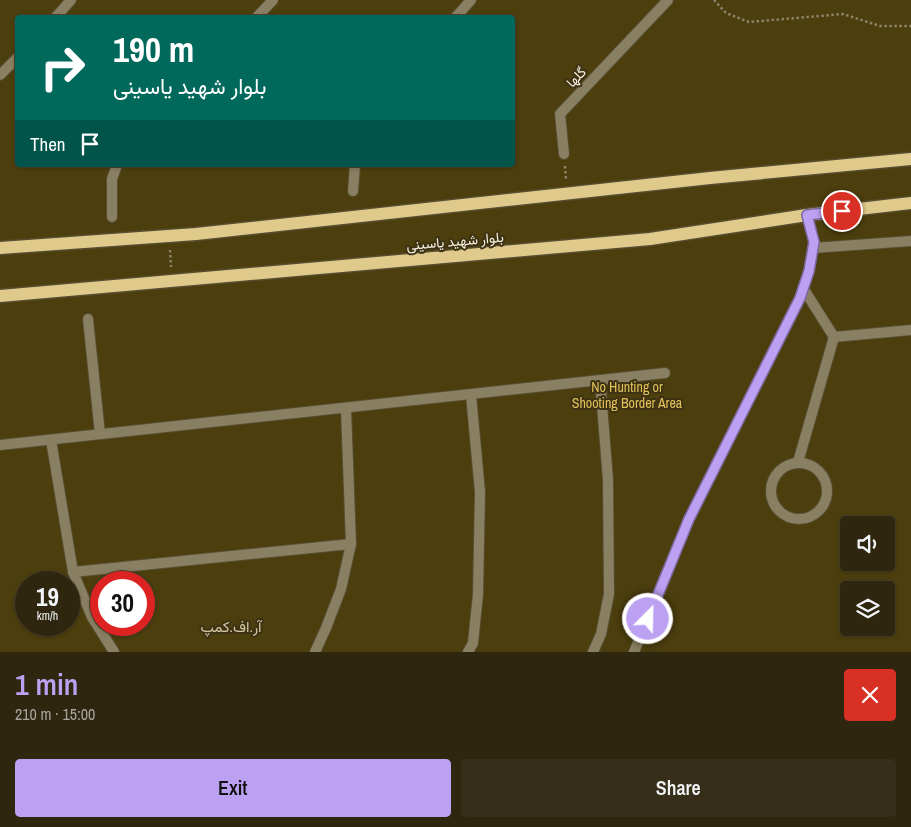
<!DOCTYPE html>
<html lang="en">
<head>
<meta charset="utf-8">
<style>
  :root { --surface:#2e260f; --page:#362e18; --text:#f1f3f6; --muted:#a7a59e; --line:#49432f; --accent:#bca0f2 }
  body { margin:0; font-family:"Archivo Narrow",Vazirmatn,sans-serif; background:var(--page); color:var(--text); height:100vh; display:flex; flex-direction:column; font-size:19px; white-space:nowrap }
  * { box-sizing:border-box; margin:0 }
  p { font-size:16px; color:var(--muted) }
  .icon { flex:none; width:28px; height:28px; fill:none; stroke:currentColor; stroke-width:2; stroke-linecap:round; stroke-linejoin:round }
  .map { position:relative; height:652px; overflow:hidden }
  .side { display:flex; flex-direction:column; background:var(--surface); flex:1 }
  .side>* { flex:none }
  .banner { position:absolute; left:15px; top:15px; width:500px; height:152px; border-radius:5px; box-shadow:0 1px 4px #0004,0 0 0 1px var(--line); background:#00695c; color:#fff; overflow:hidden }
  .fabs { position:absolute; left:840px; top:516px; display:grid; gap:10px }
  .fabs a { display:grid; place-items:center; width:55px; height:55px; border-radius:5px; background:var(--surface); box-shadow:0 1px 4px #0004,0 0 0 1px var(--line); font-size:25px }
  .speed { position:absolute; left:15px; top:571px; display:flex; gap:10px; font-size:25px; font-weight:700; text-align:center }
  .speed>* { display:grid; place-content:center; width:65px; height:65px; border-radius:50%; background:var(--surface); box-shadow:0 1px 4px #0004,0 0 0 1px var(--line); line-height:1 }
  .speed small { font-size:12px; font-weight:400 }
  .speed .limit { border:8px solid #d22; background:#fff; color:#111 }
  .pin { position:absolute; display:grid; place-items:center; width:42px; height:42px; color:#fff; margin:-21px; border:2px solid #fff; border-radius:50%; box-shadow:0 1px 5px #0007 }
  .me { position:absolute; width:55px; margin:-28px; rotate:23deg; stroke-linejoin:round; filter:drop-shadow(0 0 4px #0008) }
  .turn { display:flex; align-items:center; gap:18px; height:105px; padding:0 15px; font-size:22px }
  .turn .icon { width:65px; height:65px; stroke-width:2.5 }
  .turn b { display:block; font-size:35px; line-height:42px }
  .then { display:flex; align-items:center; height:48px; padding:0 15px; background:#0003; gap:10px; font-size:19px }
  .round { display:grid; place-items:center; flex:none; width:52px; height:52px; border-radius:5px; background:var(--page) }
  .overview { display:flex; align-items:center; justify-content:space-between; height:85px; padding:0 15px }
  h1 { font-size:30px; font-weight:600; line-height:38px; color:var(--accent) }
  .primary-button { display:flex; gap:10px; margin-top:auto; padding:10px 15px }
  .primary-button a { flex:1; height:58px; border-radius:5px; background:var(--accent); color:#111; font-size:20px; font-weight:600; line-height:58px; text-align:center }
  .primary-button a+a { background:var(--page); color:var(--text) }
  .map>svg:first-child { display:block }
  .green { fill:#4c3e0d; fill-rule:evenodd }
  .lines { fill:none; stroke-linecap:round; stroke-linejoin:round }
  .street-casing { stroke:#574e31; stroke-width:12 }
  .primary-casing { stroke:#574e31; stroke-width:15 }
  .path { stroke:#8b836a; stroke-width:2.5; stroke-dasharray:2.5 2.5; stroke-linecap:butt }
  .street { stroke:#897f62; stroke-width:10 }
  .primary { stroke:#dfca8c; stroke-width:12 }
  .route-casing { stroke:#7a689d; stroke-width:12 }
  .route { stroke:#bca0f2; stroke-width:9 }
  .labels { text-anchor:middle; stroke-width:4; stroke-linejoin:round; paint-order:stroke }
  .street-label { font-size:14px; fill:#f7f1e0; stroke:#3d3314 }
  .park-label { font-size:14px; fill:#e3c15a; stroke:#3d3314 }
  .neighbourhood-label { font-size:15px; fill:#d2c6a3; stroke:#3d3314 }
</style>
</head>
<body>
<div class="map">
<svg width="911" height="652" viewBox="0 0 911 652">
  <rect width="100%" height="100%" fill="#3d3314"/>
  <path class="green" d="M0 0H911V652H0ZM18 18H512V165H18ZM849 525H886V562H849ZM26 582H69V625H26ZM101 582H144V625H101ZM849 590H886V628H849Z"/>
  <g class="lines">
    <g class="street-casing">
      <g id="street">
        <polyline points="55,18 71,0"/>
        <polyline points="256,18 273,0"/>
        <polyline points="455,18 471,0"/>
        <polyline points="0,75 18,57"/>
        <polyline points="564,154 560,114 668,0"/>
        <polyline points="353,191 355,165"/>
        <polyline points="112,217 112,179 117,165"/>
        <polyline points="813,248 911,241"/>
        <polyline points="803,288 834,337 911,330"/>
        <polyline points="88,319 100,434"/>
        <polyline points="51,440 73,572 92,617 114,652"/>
        <polyline points="0,445 665,373"/>
        <polyline points="798,462 834,337"/>
        <circle cx="799" cy="491" r="28"/>
        <polyline points="73,572 351,544"/>
        <polyline points="315,652 326,628 341,589 351,544 346,409"/>
        <polyline points="468,652 473,643 478,594 480,492 471,395"/>
        <polyline points="593,652 601,634 609,594 608,480 600,380"/>
        <polyline points="634,652 689,519 800,298 809,271 814,242 807,215"/>
      </g>
    </g>
    <g class="primary-casing">
      <g id="primary">
        <polyline points="0,248 196,234 710,178 911,159"/>
        <polyline points="0,296 650,239 807,215 911,203"/>
      </g>
    </g>
    <g class="path">
      <polyline points="714,0 726,13 749,22 843,14 880,26 911,26"/>
      <polyline points="565,166 566,180"/>
      <polyline points="170,250 171,267"/>
    </g>
    <use href="#street" class="street"/>
    <use href="#primary" class="primary"/>
  </g>
  <g class="lines">
    <g class="route-casing">
      <polyline id="route" points="648,619 689,519 800,298 809,271 814,242 807,215 842,211"/>
    </g>
    <use href="#route" class="route"/>
  </g>
  <g class="labels">
    <g class="street-label">
      <text transform="translate(576 77) rotate(-46)" y="5">گلها</text>
      <text transform="translate(455 241) rotate(-5)" y="5">بلوار شهید یاسینی</text>
    </g>
    <g class="park-label">
      <text x="627" y="392">No Hunting or<tspan x="627" dy="16">Shooting Border Area</tspan></text>
    </g>
    <g class="neighbourhood-label">
      <text x="231" y="632">آر.اف.کمپ</text>
    </g>
  </g>
</svg>
<div class="fabs">
<a><svg class="icon" aria-label="sound" viewBox="0 0 24 24"><path d="M4 9h4l5-4v14l-5-4H4zM17 9q2 3 0 6"/></svg></a>
<a><svg class="icon" aria-label="layers" viewBox="0 0 24 24"><path d="M12 4l9 5-9 5-9-5zM3 14l9 5 9-5"/></svg></a>
</div>
<div class="speed"><div>19<small>km/h</small></div><div class="limit">30</div></div>
<div class="pin" style="left:842px;top:211px;background:#d93025"><svg class="icon" aria-label="arrive" viewBox="0 0 24 24"><path d="M6 21V4h12l-3 4 3 4H6"/></svg></div>
<svg class="me" style="left:648px;top:619px" viewBox="-20 -20 40 40"><circle r="17" fill="#bca0f2" stroke="#fff" stroke-width="3"/><path d="M0-11L8 9 0 5-8 9z" fill="#fff"/></svg>
<div class="banner">
<div class="turn"><svg class="icon" aria-label="right" viewBox="0 0 24 24"><path d="M7 20v-9h11M14 6l5 5-5 5"/></svg><div><b>190 m</b>بلوار شهید یاسینی</div></div>
<div class="then">Then<svg class="icon" aria-label="arrive" viewBox="0 0 24 24"><path d="M6 21V4h12l-3 4 3 4H6"/></svg></div>
</div>
</div>
<section class="side">
<div class="overview"><div><h1>1 min</h1><p>210 m · 15:00</p></div><a class="round" style="background:#d93025;color:#fff"><svg class="icon" aria-label="close" viewBox="0 0 24 24"><path d="M6 6l12 12M18 6L6 18"/></svg></a></div>
<div class="primary-button"><a>Exit</a><a>Share</a></div>
</section>
</body>
</html>
